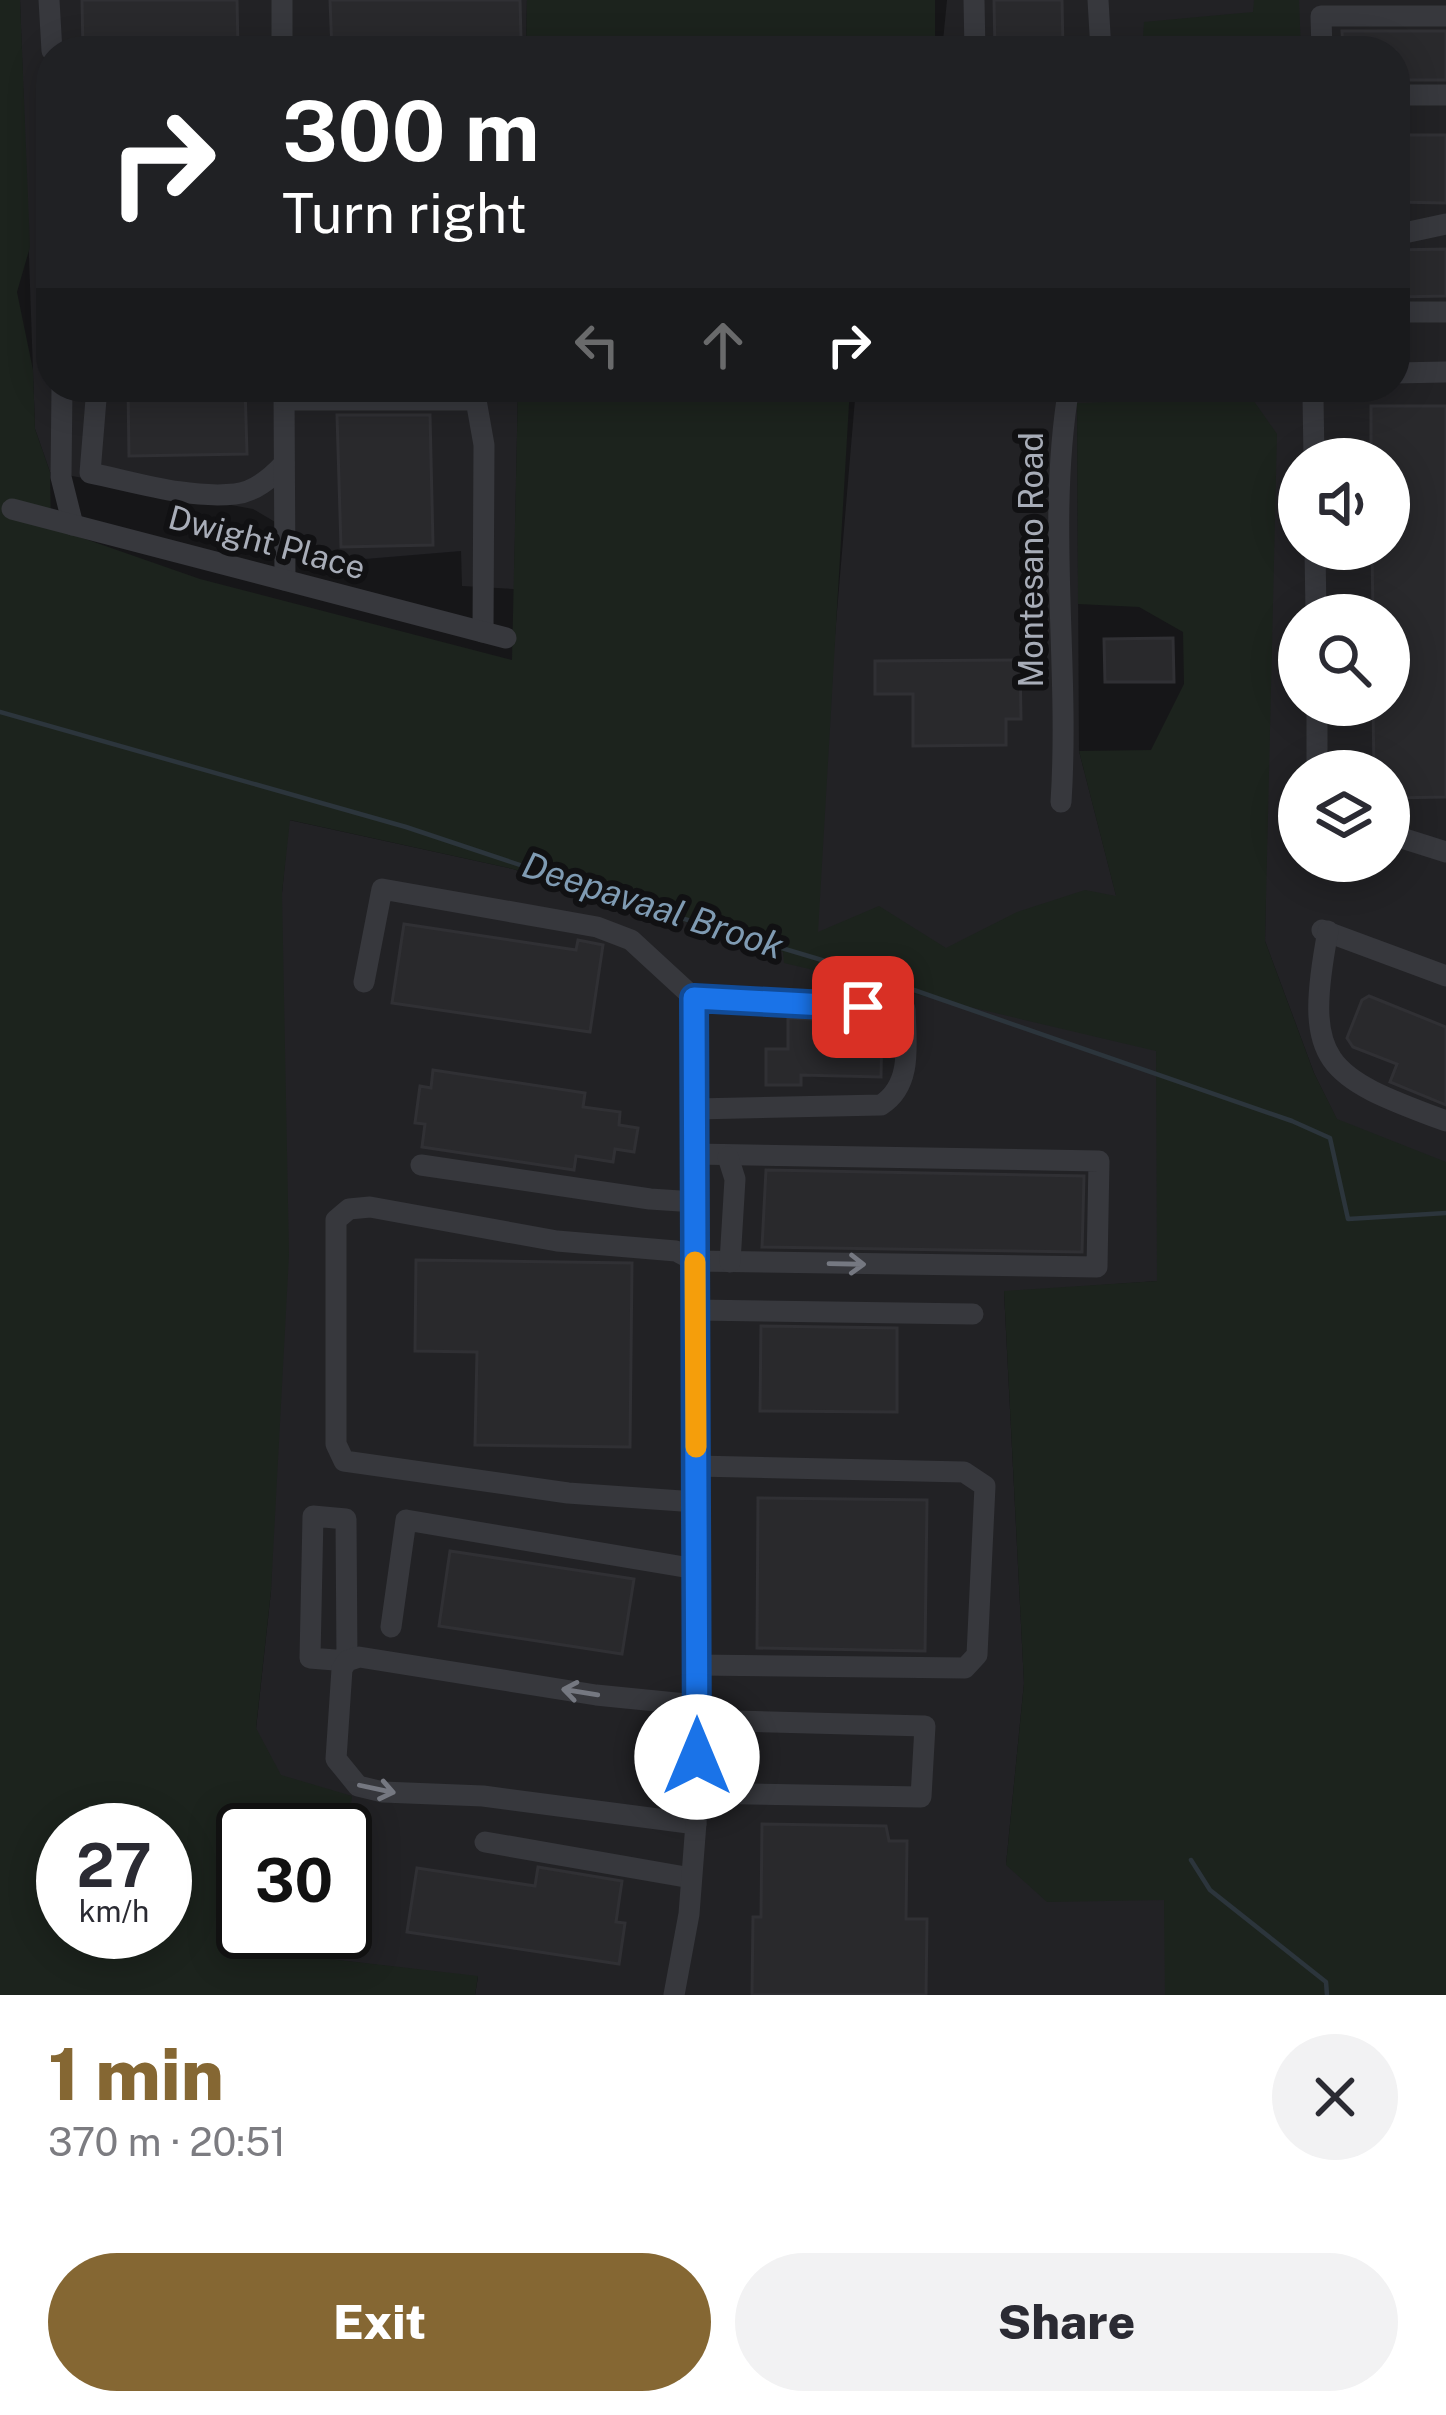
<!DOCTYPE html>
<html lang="en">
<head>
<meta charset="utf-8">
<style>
  :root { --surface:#fff; --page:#f2f2f3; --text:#2b2b33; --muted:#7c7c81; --accent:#856733 }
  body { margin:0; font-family:"Public Sans",sans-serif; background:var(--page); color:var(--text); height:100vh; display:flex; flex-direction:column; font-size:45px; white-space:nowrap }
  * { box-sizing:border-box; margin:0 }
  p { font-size:39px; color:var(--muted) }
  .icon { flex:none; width:66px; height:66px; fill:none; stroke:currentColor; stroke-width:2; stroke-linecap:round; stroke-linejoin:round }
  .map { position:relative; height:1995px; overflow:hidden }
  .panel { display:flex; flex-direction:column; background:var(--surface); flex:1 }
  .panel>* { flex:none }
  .guide { position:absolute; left:36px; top:36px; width:1374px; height:366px; border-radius:48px; box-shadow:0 6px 30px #0003; background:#202124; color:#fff; overflow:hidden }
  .controls { position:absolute; left:1278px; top:438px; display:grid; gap:24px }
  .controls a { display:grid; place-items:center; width:132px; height:132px; border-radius:50%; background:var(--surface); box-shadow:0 6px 30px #0003; font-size:60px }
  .speed { position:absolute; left:36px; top:1803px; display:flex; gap:24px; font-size:60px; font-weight:700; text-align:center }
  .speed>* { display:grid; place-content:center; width:156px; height:156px; border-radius:50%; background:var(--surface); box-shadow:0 6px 30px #0003; line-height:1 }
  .speed small { font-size:30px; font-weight:400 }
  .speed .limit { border:6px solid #111; border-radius:18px; background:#fff; color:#111 }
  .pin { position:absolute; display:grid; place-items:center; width:102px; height:102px; color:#fff; margin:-51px; border-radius:24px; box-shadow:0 6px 18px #0006 }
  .me { position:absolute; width:132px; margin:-66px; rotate:0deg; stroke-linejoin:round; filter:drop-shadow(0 0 9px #0008) }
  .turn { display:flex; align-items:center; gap:42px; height:252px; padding:0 48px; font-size:54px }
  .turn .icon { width:156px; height:156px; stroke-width:2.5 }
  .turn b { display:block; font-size:84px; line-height:102px }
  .lanes { display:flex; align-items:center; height:114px; padding:0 48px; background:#0003; justify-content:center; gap:60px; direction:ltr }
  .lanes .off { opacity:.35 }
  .round { display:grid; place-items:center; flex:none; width:126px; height:126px; border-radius:63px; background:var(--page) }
  .overview { display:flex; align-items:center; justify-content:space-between; height:204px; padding:0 48px }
  h1 { font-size:72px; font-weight:800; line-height:90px; color:var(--accent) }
  .cta { display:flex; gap:24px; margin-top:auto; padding:24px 48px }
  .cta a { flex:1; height:138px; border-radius:72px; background:var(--accent); color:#fff; font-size:48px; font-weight:800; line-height:138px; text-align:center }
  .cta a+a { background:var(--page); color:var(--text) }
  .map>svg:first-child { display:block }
  .built { fill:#222225; fill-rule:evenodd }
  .green { fill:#1c231d; fill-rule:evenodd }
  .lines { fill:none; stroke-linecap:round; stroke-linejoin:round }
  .stream { stroke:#2c353c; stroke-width:4.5 }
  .building { fill:#29292c; stroke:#303034; stroke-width:3 }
  .minor { stroke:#37383d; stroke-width:21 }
  .oneway { stroke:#757881 }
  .route-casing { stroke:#114b97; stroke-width:30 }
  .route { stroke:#1a73e8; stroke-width:21 }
  .slow { stroke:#f59e0b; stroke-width:21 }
  .labels { text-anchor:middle; stroke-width:12; stroke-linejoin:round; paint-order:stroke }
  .street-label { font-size:33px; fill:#a8adb8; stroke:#111113 }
  .water-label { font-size:36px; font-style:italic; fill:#7f9bb3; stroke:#111113 }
</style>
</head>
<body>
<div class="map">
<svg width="1446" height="1995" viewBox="0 0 1446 1995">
  <rect width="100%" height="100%" fill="#161618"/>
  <g class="built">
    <polygon points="20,0 527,0 526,51 51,51 51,387 518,387 514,589 462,586 461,551 341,561 253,509 50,472 35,429"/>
    <path d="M947 0H1446V1995H475L478 1977 278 1953V1932H345V1830H280L256 1729 271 1591 282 893 289 820 513 869 631 909 817 933 830 694 856 387H1395V51H942ZM1077 403 1267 794 1265 941 1314 1073 1337 1120 1156 1051 1079 751ZM1299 459H1389V549H1299ZM1299 615H1389V705H1299ZM1299 771H1389V861H1299ZM1158 1281 1006 1865 1024 1683 1004 1292Z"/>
  </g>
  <g class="green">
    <path d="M0 0H20L30 247 17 292 33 370 35 429 50 472 51 527 200 579 512 660 518 387H850L818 932 879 906 946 948 1017 912 1085 890 1116 896 1079 751 1151 750 1184 684 1183 632 1139 607 1078 604 1077 403 1251 397 1277 434 1265 941 1314 1073 1337 1119 1446 1162V1995H1165L1164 1900 1047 1902 1006 1865 1024 1683 1004 1291 1157 1281 1156 1051 784 963 783 952 513 869 290 820 282 893 289 1255 271 1591 256 1728 281 1775 352 1796 345 1848V1830H243V1932H333L330 1959 478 1976 475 1995H0ZM63 1830H165V1932H63Z"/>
    <polygon points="527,0 935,0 935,51 526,51"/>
    <polygon points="1254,0 1299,0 1301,51 1142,51 1144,22 1253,12"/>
  </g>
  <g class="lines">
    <g class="stream">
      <polyline points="0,712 406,827 661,912 862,972 1292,1121 1330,1138 1348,1219 1446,1213"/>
      <polyline points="1191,1860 1210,1890 1326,1982 1327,1995"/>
    </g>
  </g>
  <g class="building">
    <polygon points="82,0 237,0 238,51 83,51"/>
    <polygon points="330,0 520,0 521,39 478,40 478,51 332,51"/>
    <polygon points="994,0 1062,0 1063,51 995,51"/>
    <polygon points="1342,31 1446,31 1446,80 1395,80 1395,51 1343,51"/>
    <polygon points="1395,135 1446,135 1446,203 1395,202"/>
    <polygon points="1446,249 1446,296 1395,297 1395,250"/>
    <polygon points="128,387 245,387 247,454 129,456"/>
    <polygon points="1371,406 1446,406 1446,797 1389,798 1389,771 1374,771 1373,705 1389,705 1389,615 1373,615 1372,549 1389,549 1389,459 1371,459"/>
    <polygon points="337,415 430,415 433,545 341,547"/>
    <polygon points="1173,638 1174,682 1105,682 1104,639"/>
    <polygon points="1020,660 1021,719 1006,719 1006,745 913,746 913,694 875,694 875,661"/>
    <polygon points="404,924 576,950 578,940 603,945 590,1032 392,1003"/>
    <polygon points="1369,996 1446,1027 1446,1105 1390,1082 1397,1064 1353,1047 1347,1038 1362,1000"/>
    <polygon points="788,1018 882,1023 881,1077 801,1075 801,1085 766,1085 766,1049 788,1049"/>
    <polygon points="433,1070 585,1093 583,1107 620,1112 619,1125 638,1128 634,1152 615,1149 613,1162 576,1156 574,1170 422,1147 425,1124 415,1123 420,1086 431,1088"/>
    <polygon points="766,1170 1084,1176 1082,1252 762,1247"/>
    <polygon points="416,1260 632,1263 630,1447 475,1445 477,1352 415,1351"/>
    <polygon points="761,1326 897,1328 897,1412 760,1411"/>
    <polygon points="758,1498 927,1500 925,1651 757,1648"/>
    <polygon points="450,1551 634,1579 622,1654 439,1626"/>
    <polygon points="762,1824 886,1826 889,1841 907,1841 906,1919 927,1919 926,1995 752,1995 753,1917 761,1917"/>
    <polygon points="538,1867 622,1881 616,1922 625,1923 619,1964 407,1932 417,1868 535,1886"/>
  </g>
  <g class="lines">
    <g class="minor">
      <polyline points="49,0 52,51"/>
      <polyline points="282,0 282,51"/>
      <polyline points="974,0 975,51"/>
      <polyline points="1098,0 1101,51"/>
      <polyline points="1322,51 1321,16 1446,16"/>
      <polyline points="1395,95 1446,95"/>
      <polyline points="1395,235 1446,224"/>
      <polyline points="1395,312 1446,312"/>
      <polyline points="1395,373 1446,372"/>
      <polyline points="62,387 61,477 73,525"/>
      <path d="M97 387 90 473C135 482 188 499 235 494 255 492 271 478 284 464"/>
      <polyline points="284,388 285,580"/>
      <polyline points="285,400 476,400 484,445 483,632"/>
      <polyline points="1314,459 1313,397 1317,387"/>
      <polyline points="12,509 506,638"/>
      <polyline points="1315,549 1316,615"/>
      <polyline points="1317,705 1317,771"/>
      <path d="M1061 802C1070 664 1046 523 1069 387"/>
      <polyline points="1389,834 1446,852"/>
      <polyline points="1322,930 1446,976"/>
      <path d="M1328 931C1303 1064 1324 1076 1446 1121"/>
      <path d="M364 982 382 889 597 927 631 940 694 998 905 1009C906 1043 913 1085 881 1105L695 1109"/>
      <polyline points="695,1154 1099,1161 1097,1267 695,1261 676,1251 557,1241 370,1207 349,1209 336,1220 336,1444 344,1461 568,1493 696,1502"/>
      <polyline points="728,1157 735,1179 730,1262"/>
      <polyline points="421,1165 650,1199 695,1202"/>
      <polyline points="695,1310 973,1314"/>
      <polyline points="696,1466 964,1472 985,1486 977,1655 965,1668 696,1665"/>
      <polygon points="313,1516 346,1519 347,1661 310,1658"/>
      <polyline points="391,1627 406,1520 696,1569"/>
      <polyline points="696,1720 925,1726 921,1797 697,1793"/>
      <polyline points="696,1824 483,1796 383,1792 358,1786 336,1759 342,1669 347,1661 359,1657 596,1695 696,1705"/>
      <polyline points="485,1842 691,1878"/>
      <polyline points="674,1995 689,1914 697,1810 694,998"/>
    </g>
  </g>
  <defs><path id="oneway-shaft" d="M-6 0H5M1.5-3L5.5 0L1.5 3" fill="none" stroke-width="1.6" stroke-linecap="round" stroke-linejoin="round" transform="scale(3)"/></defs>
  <g class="oneway">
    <use href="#oneway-shaft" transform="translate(847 1264) rotate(1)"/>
    <use href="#oneway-shaft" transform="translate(580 1692) rotate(-171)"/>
    <use href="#oneway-shaft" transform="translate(377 1789) rotate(12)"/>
  </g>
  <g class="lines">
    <g class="route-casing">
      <polyline id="route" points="697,1757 694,998 863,1007"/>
    </g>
    <use href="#route" class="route"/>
    <polyline class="slow" points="695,1262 696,1447"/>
  </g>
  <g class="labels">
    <g class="street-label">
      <text transform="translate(267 542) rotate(15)" y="12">Dwight Place</text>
      <text transform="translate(1031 560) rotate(-90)" y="12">Montesano Road</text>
    </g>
    <g class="water-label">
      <text transform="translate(653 905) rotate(18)" y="13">Deepavaal Brook</text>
    </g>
  </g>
</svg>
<div class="controls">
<a><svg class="icon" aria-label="sound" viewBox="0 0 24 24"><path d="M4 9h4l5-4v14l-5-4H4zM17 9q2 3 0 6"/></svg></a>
<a><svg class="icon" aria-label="search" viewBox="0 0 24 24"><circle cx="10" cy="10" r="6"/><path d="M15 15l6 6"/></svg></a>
<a><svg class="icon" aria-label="layers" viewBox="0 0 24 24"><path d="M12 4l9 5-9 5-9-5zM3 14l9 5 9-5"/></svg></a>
</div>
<div class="speed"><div>27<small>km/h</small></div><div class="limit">30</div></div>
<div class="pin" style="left:863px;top:1007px;background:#d93025"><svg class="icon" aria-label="arrive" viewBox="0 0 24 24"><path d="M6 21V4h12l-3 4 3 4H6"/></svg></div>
<svg class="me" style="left:697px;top:1757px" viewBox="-20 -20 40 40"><circle r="19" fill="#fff"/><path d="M0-13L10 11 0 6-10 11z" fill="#1a73e8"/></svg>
<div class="guide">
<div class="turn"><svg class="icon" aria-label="right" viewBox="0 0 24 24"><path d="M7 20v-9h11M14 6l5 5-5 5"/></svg><div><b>300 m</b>Turn right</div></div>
<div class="lanes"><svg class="icon off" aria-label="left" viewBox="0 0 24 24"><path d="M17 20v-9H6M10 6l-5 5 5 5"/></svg><svg class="icon off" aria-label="ahead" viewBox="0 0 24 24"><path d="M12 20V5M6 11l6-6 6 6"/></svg><svg class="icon" aria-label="right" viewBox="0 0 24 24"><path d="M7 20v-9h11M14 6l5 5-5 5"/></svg></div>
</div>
</div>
<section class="panel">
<div class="overview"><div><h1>1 min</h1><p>370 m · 20:51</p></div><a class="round"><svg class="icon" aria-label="close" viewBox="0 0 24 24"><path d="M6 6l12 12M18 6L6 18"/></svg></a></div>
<div class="cta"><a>Exit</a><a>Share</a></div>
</section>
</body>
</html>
